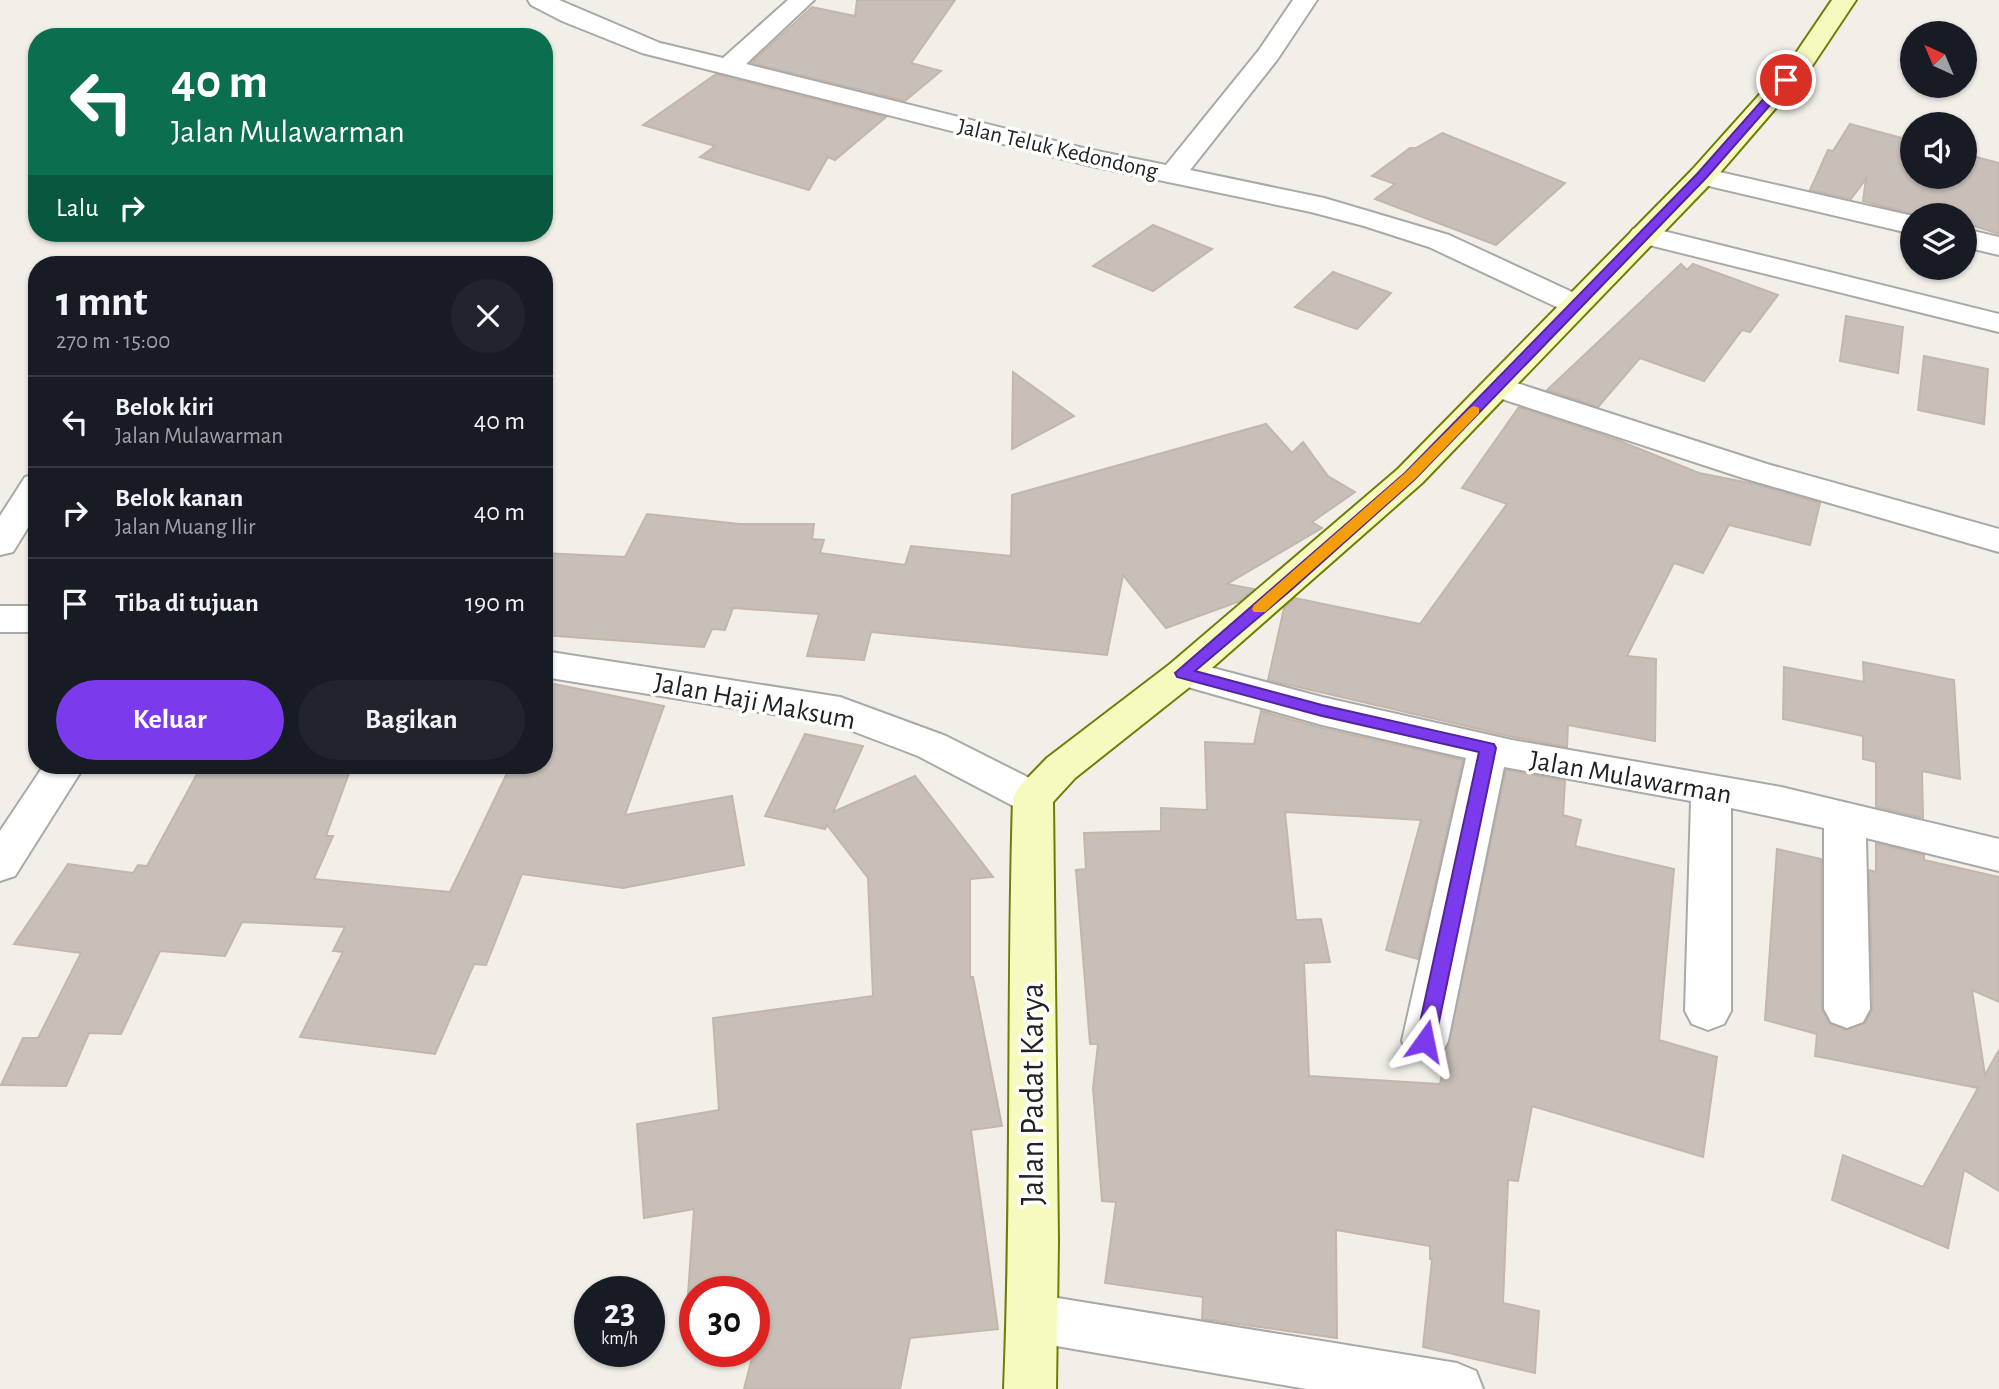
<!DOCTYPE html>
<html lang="id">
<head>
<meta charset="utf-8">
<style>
  :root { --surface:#171b24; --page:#20242c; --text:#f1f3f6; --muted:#9ea1a6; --line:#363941; --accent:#7c3aed }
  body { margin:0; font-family:"Alegreya Sans",sans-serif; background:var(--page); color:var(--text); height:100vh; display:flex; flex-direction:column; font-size:26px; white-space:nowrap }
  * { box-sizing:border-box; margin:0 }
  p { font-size:23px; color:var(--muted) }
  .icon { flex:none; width:38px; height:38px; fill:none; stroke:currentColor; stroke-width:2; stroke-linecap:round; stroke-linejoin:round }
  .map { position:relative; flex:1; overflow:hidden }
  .panel { position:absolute; left:28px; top:256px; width:525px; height:518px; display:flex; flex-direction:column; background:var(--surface); border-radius:28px; box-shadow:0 2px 5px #0004 }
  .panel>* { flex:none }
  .top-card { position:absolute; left:28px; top:28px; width:525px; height:214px; border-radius:28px; box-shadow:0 2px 5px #0004; background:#0b6e4f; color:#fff; overflow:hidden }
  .needle { width:46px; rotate:316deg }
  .buttons { position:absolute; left:1900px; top:21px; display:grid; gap:14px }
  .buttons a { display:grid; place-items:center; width:77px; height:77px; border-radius:50%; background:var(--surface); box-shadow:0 2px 5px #0004; font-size:35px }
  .speed { position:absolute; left:574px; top:1276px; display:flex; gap:14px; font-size:35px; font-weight:700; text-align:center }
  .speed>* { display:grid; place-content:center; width:91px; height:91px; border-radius:50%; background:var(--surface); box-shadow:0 2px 5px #0004; line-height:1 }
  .speed small { font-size:18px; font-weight:400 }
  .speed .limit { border:10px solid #d22; background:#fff; color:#111 }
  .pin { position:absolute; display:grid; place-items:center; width:60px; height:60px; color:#fff; margin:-30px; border:4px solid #fff; border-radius:50%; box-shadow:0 2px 7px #0007 }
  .me { position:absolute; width:77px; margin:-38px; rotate:12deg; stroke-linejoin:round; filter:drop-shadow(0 0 5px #0008) }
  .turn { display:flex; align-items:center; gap:24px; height:147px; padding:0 28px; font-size:32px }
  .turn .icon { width:91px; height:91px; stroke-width:2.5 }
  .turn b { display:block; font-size:49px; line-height:60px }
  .then { display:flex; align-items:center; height:66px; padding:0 28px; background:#0003; gap:14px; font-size:26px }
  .round { display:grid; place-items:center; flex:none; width:74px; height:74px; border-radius:37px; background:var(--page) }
  .summary { display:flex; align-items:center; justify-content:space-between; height:119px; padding:0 28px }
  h1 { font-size:42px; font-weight:700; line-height:52px }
  .button { display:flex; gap:14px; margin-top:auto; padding:14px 28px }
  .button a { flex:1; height:80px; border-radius:42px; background:var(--accent); color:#fff; font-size:28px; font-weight:700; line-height:80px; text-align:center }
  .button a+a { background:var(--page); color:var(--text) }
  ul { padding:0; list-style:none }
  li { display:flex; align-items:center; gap:21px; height:91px; padding:0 28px; border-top:2px solid var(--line) }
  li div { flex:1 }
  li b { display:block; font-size:26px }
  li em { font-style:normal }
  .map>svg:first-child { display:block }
  .building { fill:#c7bfb8; stroke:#c4b6ab; stroke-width:2 }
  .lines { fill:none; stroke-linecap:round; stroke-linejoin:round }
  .street-casing { stroke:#a9a9a9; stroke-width:4 }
  .secondary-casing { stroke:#707d05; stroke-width:4 }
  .street { fill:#fff; fill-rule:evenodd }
  .secondary { fill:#f7fabf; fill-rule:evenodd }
  .route { fill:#7c3aed; stroke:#51269a; stroke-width:2 }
  .slow { fill:#f59e0b }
  .labels { text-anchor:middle; stroke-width:7; stroke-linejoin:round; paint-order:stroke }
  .far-street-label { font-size:23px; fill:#222; stroke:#fff }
  .street-label { font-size:28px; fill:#222; stroke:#fff }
  .near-street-label { font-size:33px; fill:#222; stroke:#fff }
</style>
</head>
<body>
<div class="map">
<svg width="1999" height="1389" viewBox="0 0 1999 1389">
  <rect width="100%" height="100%" fill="#f2efe9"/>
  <g class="building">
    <polygon points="857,0 955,0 911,63 941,71 905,101 751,63 812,7 855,16"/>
    <polygon points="716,74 886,117 835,160 828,157 809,190 700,157 715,146 643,125"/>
    <polygon points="1850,124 1913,141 1913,177 1965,177 1965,154 1999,163 1999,234 1965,223 1965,215 1916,215 1863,201 1866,179 1851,199 1810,190 1828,150 1833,151"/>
    <polygon points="1442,133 1565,183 1496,245 1375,199 1395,184 1372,176 1410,148 1416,148"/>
    <polygon points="1153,225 1212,249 1153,291 1093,266"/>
    <polygon points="1681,264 1687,270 1693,264 1778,295 1750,332 1742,330 1704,381 1640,358 1598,407 1547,390"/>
    <polygon points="1333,272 1391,293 1357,329 1295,307"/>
    <polygon points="1846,316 1903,327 1898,373 1840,361"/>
    <polygon points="1924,356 1988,369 1984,424 1918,410"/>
    <polygon points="1013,372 1074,416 1012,449"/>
    <polygon points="1519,407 1615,439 1699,473 1755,484 1820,503 1810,545 1729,525 1703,573 1674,563 1627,656 1656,659 1655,741 1568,725 1567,747 1513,737 1268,680 1284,608 1295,598 1420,624 1507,504 1462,488"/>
    <polygon points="1266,424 1292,453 1303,442 1328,476 1355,492 1312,522 1322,528 1227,584 1254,589 1240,601 1166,628 1123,575 1107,655 871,632 864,660 807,656 819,614 733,608 725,630 712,629 704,647 544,635 544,553 625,557 647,514 740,524 814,524 812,539 824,540 820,553 905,565 911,546 1011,556 1012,495"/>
    <polygon points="1863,662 1954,680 1960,779 1922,771 1923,818 1876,807 1876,762 1863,759 1863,736 1783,719 1784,667 1864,682"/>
    <polygon points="544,682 664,706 625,815 732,796 744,865 623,888 522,874 486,965 474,964 435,1054 300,1037 343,952 333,951 345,927 242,922 225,956 160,951 121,1034 89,1033 66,1086 1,1085 23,1038 38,1038 81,953 14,944 68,864 133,873 138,865 147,866 202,765 352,765 326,836 333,836 314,879 450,892 511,765 544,765"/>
    <polygon points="1261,711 1321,728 1463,760 1418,959 1386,950 1421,820 1285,812 1296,920 1321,919 1330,962 1304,963 1309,1076 1440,1084 1506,770 1565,781 1563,815 1581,820 1575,846 1674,869 1659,1040 1717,1057 1703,1157 1532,1106 1518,1181 1508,1180 1503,1303 1539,1311 1535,1373 1423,1347 1432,1260 1430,1259 1430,1246 1336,1230 1337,1338 1202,1319 1203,1297 1105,1283 1116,1202 1102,1201 1093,1088 1098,1044 1090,1044 1076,870 1086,869 1084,833 1161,831 1161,808 1207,810 1205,742 1254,744"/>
    <polygon points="805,734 863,746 833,812 915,776 993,877 970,879 970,977 973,977 1002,1126 971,1130 998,1329 910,1338 900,1389 744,1389 762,1319 754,1320 754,1292 695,1292 695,1323 686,1323 694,1209 644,1218 637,1124 719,1110 713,1018 873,996 868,878 827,825 825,829 765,816"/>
    <polygon points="1876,843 1924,855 1924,860 1999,877 1999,1002 1972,990 1985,1075 1999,1050 1999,1191 1964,1170 1948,1248 1832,1200 1843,1155 1923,1187 1978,1088 1815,1056 1817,1034 1765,1020 1777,849 1821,859 1822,1010 1830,1024 1846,1030 1865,1023 1873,1009 1869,870 1876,872"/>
  </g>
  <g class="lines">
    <g class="street-casing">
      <g id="street">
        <polygon points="528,0 559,0 660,43 723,58 788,0 814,0 746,64 1087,149 1166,165 1259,50 1293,0 1317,0 1277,60 1190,170 1324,198 1449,235 1585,298 1589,304 1585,310 1574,313 1563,310 1429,247 1364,226 1311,212 1087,165 642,53 562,21 531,5"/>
        <polygon points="1702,168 1913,216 1913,234 1692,182 1688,176 1692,170"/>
        <polygon points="1643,226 1999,314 1999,332 1633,241 1629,235 1633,229"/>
        <polygon points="1965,229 1999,237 1999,255 1965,247"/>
        <polygon points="1498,377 1767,464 1999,529 1999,552 1743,478 1487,394 1482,387 1487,380"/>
        <polygon points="37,474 37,513 13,552 0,555 0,516 25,477"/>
        <rect x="0" y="606" width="37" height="26"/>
        <polygon points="544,651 840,697 946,736 1047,787 1053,798 1047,809 1033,813 1019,809 918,756 834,724 544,677"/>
        <polygon points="1183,660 1322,697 1512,740 1781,787 1999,839 1999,871 1866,838 1870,1009 1863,1022 1847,1028 1831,1022 1824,1009 1824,828 1731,808 1731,1011 1724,1024 1708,1030 1692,1024 1685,1011 1691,801 1504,767 1448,1041 1441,1055 1425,1060 1409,1055 1402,1041 1466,758 1322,725 1170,682 1164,673 1170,664"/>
        <polygon points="44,765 85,765 15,876 0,881 0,831"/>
        <polygon points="1033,1294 1457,1363 1476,1371 1483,1389 1307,1389 1033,1342 1015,1335 1007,1318 1015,1301"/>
      </g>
    </g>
    <g class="secondary-casing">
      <path id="secondary" d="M1832 0H1856L1812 66 1712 182 1422 483 1196 682 1075 778 1053 802 1058 1241 1056 1389H1004C1012 1192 1007 995 1013 798L1019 787 1047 758 1170 664 1398 469 1692 170 1794 56Z"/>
    </g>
    <use href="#street" class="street"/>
    <use href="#secondary" class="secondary"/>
  </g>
  <polygon class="route" points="1782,78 1792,80 1706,178 1415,479 1291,590 1195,671 1322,705 1494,744 1496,748 1435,1041 1432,1047 1425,1049 1419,1047 1416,1041 1479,752 1322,716 1177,677 1175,673 1405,473 1697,174"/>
  <polygon class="slow" points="1474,406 1479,408 1479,413 1415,479 1265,612 1254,612 1252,609 1254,605 1405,473 1470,408"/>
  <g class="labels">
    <g class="far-street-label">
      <text transform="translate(1058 148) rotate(13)" y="8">Jalan Teluk Kedondong</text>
    </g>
    <g class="street-label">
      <text transform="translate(755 700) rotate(11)" y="10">Jalan Haji Maksum</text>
      <text transform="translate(1631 776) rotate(10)" y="10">Jalan Mulawarman</text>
    </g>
    <g class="near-street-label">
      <text transform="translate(1031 1094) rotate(-90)" y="12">Jalan Padat Karya</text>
    </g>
  </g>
</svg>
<div class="buttons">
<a><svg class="needle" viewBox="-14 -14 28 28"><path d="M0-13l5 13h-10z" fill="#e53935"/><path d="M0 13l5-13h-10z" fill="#9ea1a6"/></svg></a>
<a><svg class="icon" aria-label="sound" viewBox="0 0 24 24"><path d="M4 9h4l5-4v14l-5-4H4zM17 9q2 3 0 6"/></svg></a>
<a><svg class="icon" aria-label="layers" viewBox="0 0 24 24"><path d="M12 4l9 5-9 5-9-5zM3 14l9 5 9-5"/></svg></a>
</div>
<div class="speed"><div>23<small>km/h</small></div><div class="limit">30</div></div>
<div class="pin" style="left:1786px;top:80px;background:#d93025"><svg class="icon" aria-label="arrive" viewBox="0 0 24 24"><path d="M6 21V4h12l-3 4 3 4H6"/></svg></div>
<svg class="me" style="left:1425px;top:1041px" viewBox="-20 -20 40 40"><path d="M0-17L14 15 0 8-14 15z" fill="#7c3aed" stroke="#fff" stroke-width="4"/></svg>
<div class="top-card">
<div class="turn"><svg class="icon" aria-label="left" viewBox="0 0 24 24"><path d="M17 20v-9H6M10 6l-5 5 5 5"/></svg><div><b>40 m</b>Jalan Mulawarman</div></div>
<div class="then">Lalu<svg class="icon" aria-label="right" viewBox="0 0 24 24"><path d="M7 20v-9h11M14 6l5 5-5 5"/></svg></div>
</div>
<section class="panel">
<div class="summary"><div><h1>1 mnt</h1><p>270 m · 15:00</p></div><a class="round"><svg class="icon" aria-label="close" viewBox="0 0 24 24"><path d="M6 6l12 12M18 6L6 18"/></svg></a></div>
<ul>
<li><svg class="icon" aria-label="left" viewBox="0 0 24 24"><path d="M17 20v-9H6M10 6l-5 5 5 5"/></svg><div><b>Belok kiri</b><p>Jalan Mulawarman</p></div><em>40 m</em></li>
<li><svg class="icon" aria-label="right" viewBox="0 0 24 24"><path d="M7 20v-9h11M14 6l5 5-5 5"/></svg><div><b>Belok kanan</b><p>Jalan Muang Ilir</p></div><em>40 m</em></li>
<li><svg class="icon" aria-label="arrive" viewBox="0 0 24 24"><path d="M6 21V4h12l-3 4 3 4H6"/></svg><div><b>Tiba di tujuan</b></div><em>190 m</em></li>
</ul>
<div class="button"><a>Keluar</a><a>Bagikan</a></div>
</section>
</div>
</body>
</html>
